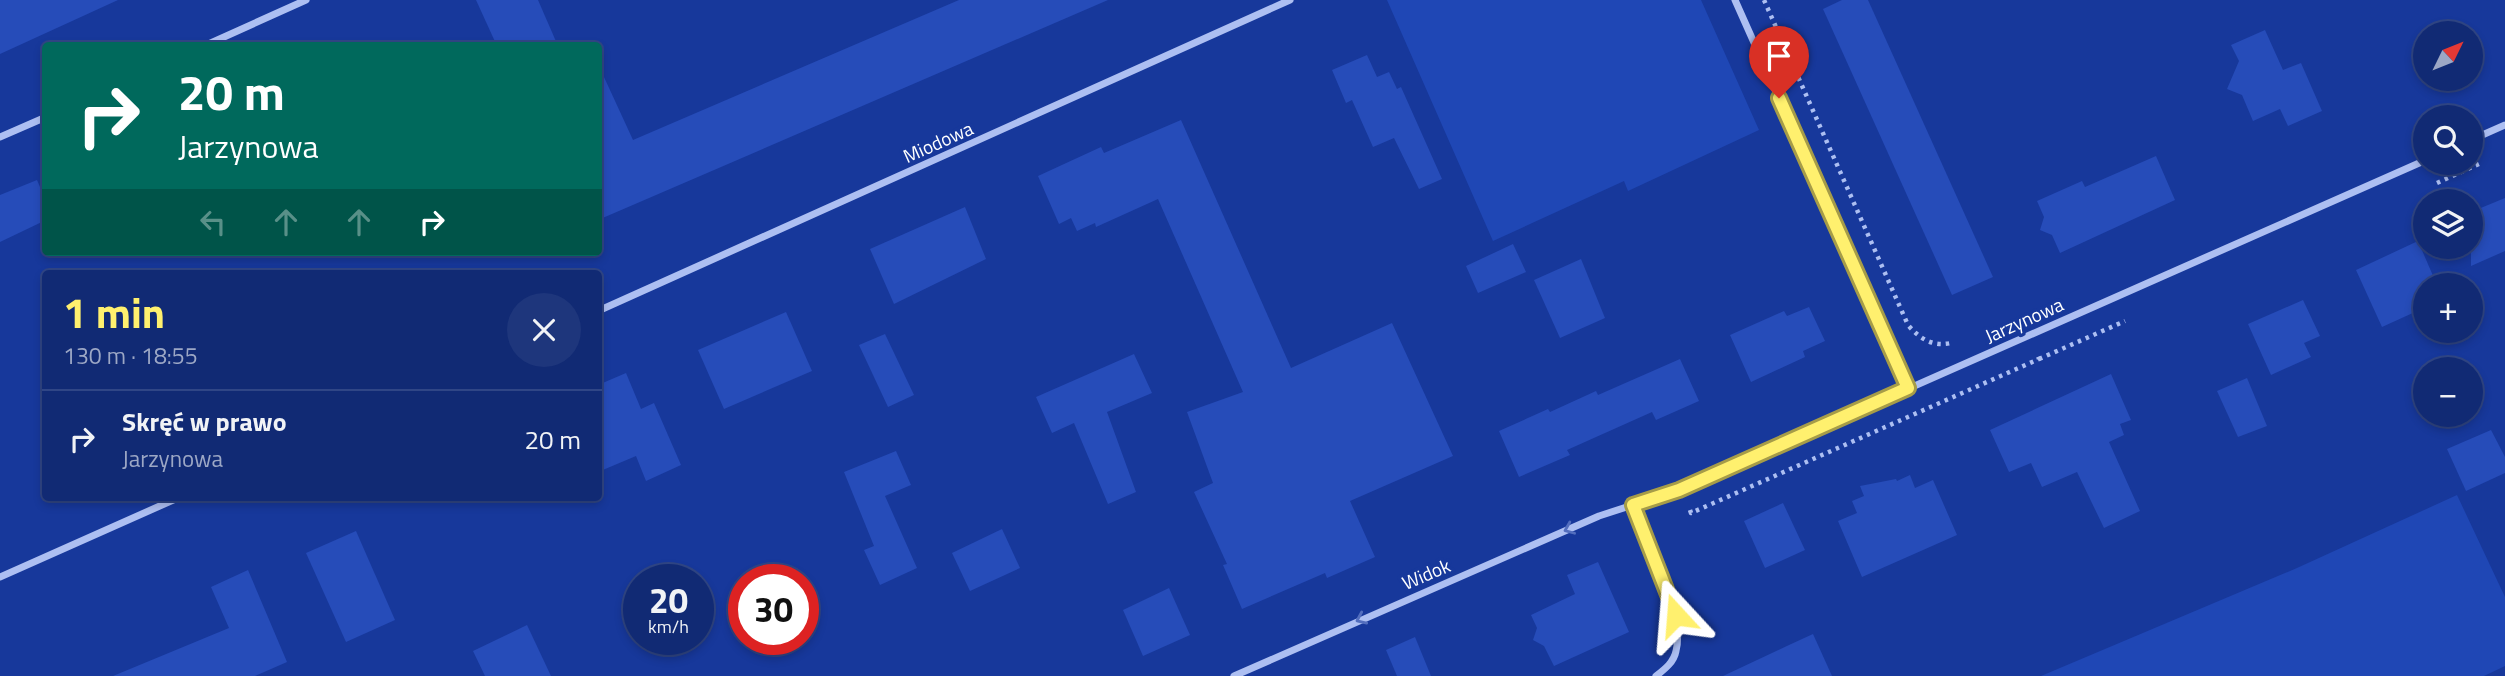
<!DOCTYPE html>
<html lang="pl">
<head>
<meta charset="utf-8">
<style>
  :root { --surface:#112a74; --page:#1e367c; --text:#f1f3f6; --muted:#9ca7c5; --line:#304686; --accent:#fff06e }
  body { margin:0; font-family:"Titillium Web",sans-serif; background:var(--page); color:var(--text); height:100vh; display:flex; flex-direction:column; font-size:26px; white-space:nowrap }
  * { box-sizing:border-box; margin:0 }
  p { font-size:23px; color:var(--muted) }
  .icon { flex:none; width:38px; height:38px; fill:none; stroke:currentColor; stroke-width:2; stroke-linecap:round; stroke-linejoin:round }
  .map { position:relative; flex:1; overflow:hidden }
  .panel { position:absolute; left:42px; top:270px; width:560px; height:231px; display:flex; flex-direction:column; background:var(--surface); border-radius:7px; box-shadow:0 4px 10px #0003,0 0 0 2px var(--line) }
  .panel>* { flex:none }
  .guide { position:absolute; left:42px; top:42px; width:560px; height:214px; border-radius:7px; box-shadow:0 4px 10px #0003,0 0 0 2px var(--line); background:#00695c; color:#fff; overflow:hidden }
  .needle { width:46px; rotate:47deg }
  .controls { position:absolute; left:2413px; top:21px; display:grid; gap:14px }
  .controls a { display:grid; place-items:center; width:70px; height:70px; border-radius:50%; background:var(--surface); box-shadow:0 4px 10px #0003,0 0 0 2px var(--line); font-size:35px }
  .speed { position:absolute; left:623px; top:564px; display:flex; gap:14px; font-size:35px; font-weight:700; text-align:center }
  .speed>* { display:grid; place-content:center; width:91px; height:91px; border-radius:50%; background:var(--surface); box-shadow:0 4px 10px #0003,0 0 0 2px var(--line); line-height:1 }
  .speed small { font-size:18px; font-weight:400 }
  .speed .limit { border:10px solid #d22; background:#fff; color:#111 }
  .pin { position:absolute; display:grid; place-items:center; width:60px; height:60px; color:#fff; margin:-72px -30px; border-radius:50% 50% 50% 0; rotate:-45deg; box-shadow:0 0 7px #0007 }
  .pin .icon { rotate:45deg }
  .me { position:absolute; width:77px; margin:-38px; rotate:341deg; stroke-linejoin:round; filter:drop-shadow(0 0 5px #0008) }
  .turn { display:flex; align-items:center; gap:24px; height:147px; padding:0 21px; font-size:32px }
  .turn .icon { width:91px; height:91px; stroke-width:2.5 }
  .turn b { display:block; font-size:49px; line-height:60px }
  .lanes { display:flex; align-items:center; height:66px; padding:0 21px; background:#0003; justify-content:center; gap:35px; direction:ltr }
  .lanes .off { opacity:.35 }
  .round { display:grid; place-items:center; flex:none; width:74px; height:74px; border-radius:37px; background:var(--page) }
  .summary { display:flex; align-items:center; justify-content:space-between; height:119px; padding:0 21px }
  h1 { font-size:42px; font-weight:700; line-height:52px; color:var(--accent) }
  ul { padding:0; list-style:none }
  li { display:flex; align-items:center; gap:21px; height:98px; padding:0 21px; border-top:2px solid var(--line) }
  li div { flex:1 }
  li b { display:block; font-size:26px }
  li em { font-style:normal }
  .map>svg:first-child { display:block }
  .green { fill:#1f47b5 }
  .building { fill:#264cb9 }
  .lines { fill:none; stroke-linecap:round; stroke-linejoin:round }
  .path { stroke:#adbff2; stroke-width:4.5; stroke-dasharray:3.5 5; stroke-linecap:butt }
  .street { stroke:#adbff2; stroke-width:7 }
  .oneway { stroke:#536ebe }
  .route-casing { stroke:#a69c48; stroke-width:18 }
  .route { stroke:#fff06e; stroke-width:12 }
  .labels { text-anchor:middle; stroke-width:7; stroke-linejoin:round; paint-order:stroke }
  .street-label { font-size:19px; fill:#fff; stroke:#17389b }
</style>
</head>
<body>
<div class="map">
<svg width="2505" height="676" viewBox="0 0 2505 676">
  <rect width="100%" height="100%" fill="#17389b"/>
  <g class="green">
    <polygon points="1387,0 1701,0 1759,130 1628,191 1624,181 1493,241"/>
    <polygon points="2457,495 2505,597 2505,666 2484,676 2041,676 2297,568"/>
  </g>
  <g class="building">
    <polygon points="0,0 118,0 0,54"/>
    <polygon points="476,0 538,0 558,46 497,46"/>
    <polygon points="959,0 1108,0 598,220 598,64 633,140"/>
    <polygon points="1842,0 1868,0 1993,277 1952,295 1823,9"/>
    <polygon points="2265,30 2283,70 2301,63 2322,111 2288,126 2280,109 2253,121 2242,95 2227,89 2239,61 2231,45"/>
    <polygon points="1367,55 1377,77 1389,72 1397,89 1401,87 1442,179 1419,189 1394,138 1373,147 1352,100 1346,103 1332,70"/>
    <polygon points="1181,120 1291,368 1392,323 1453,456 1350,501 1375,557 1327,578 1325,573 1242,609 1223,565 1227,564 1194,492 1213,483 1187,412 1243,392 1158,199 1096,227 1095,223 1077,231 1071,218 1059,224 1038,176 1101,147 1104,153"/>
    <polygon points="2156,156 2175,200 2060,253 2052,235 2040,230 2044,217 2037,201 2082,181 2085,187"/>
    <polygon points="37,180 46,201 46,220 0,242 0,195"/>
    <polygon points="2505,198 2505,251 2471,266 2471,212"/>
    <polygon points="965,207 986,259 894,304 870,249"/>
    <polygon points="2418,241 2437,285 2426,285 2426,307 2382,327 2356,270"/>
    <polygon points="1513,244 1526,272 1478,293 1466,266"/>
    <polygon points="1581,259 1605,318 1560,338 1534,280"/>
    <polygon points="2303,300 2320,336 2304,343 2311,357 2271,375 2248,324"/>
    <polygon points="1809,307 1825,341 1803,351 1805,357 1751,382 1730,335 1784,311 1787,316"/>
    <polygon points="786,312 812,371 724,409 698,350"/>
    <polygon points="885,334 914,395 888,407 859,345"/>
    <polygon points="1134,354 1152,393 1107,412 1136,492 1108,504 1074,423 1052,433 1036,397"/>
    <polygon points="1680,359 1699,401 1656,420 1652,412 1567,450 1570,455 1519,477 1499,431 1548,409 1550,412 1596,391 1598,395"/>
    <polygon points="626,373 641,409 654,403 681,465 646,481 636,456 598,472 598,385"/>
    <polygon points="2111,374 2131,420 2120,424 2124,435 2109,442 2140,511 2104,528 2077,472 2042,487 2031,463 2009,472 1990,430"/>
    <polygon points="2247,378 2267,426 2238,437 2217,391"/>
    <polygon points="2491,430 2505,457 2505,473 2466,491 2447,449"/>
    <polygon points="896,451 911,485 885,496 917,568 880,585 864,550 874,546 844,472"/>
    <polygon points="1910,475 1915,488 1933,480 1957,535 1862,577 1838,521 1857,513 1852,501 1864,496 1860,486 1896,479 1897,481"/>
    <polygon points="1783,503 1805,550 1765,568 1744,521"/>
    <polygon points="1002,529 1020,568 970,591 952,553"/>
    <polygon points="356,531 395,620 346,642 306,553"/>
    <polygon points="1598,562 1629,632 1554,666 1544,646 1533,640 1537,628 1531,615 1575,594 1567,575"/>
    <polygon points="248,570 287,662 255,676 113,676 229,628 211,587"/>
    <polygon points="1169,588 1190,635 1143,656 1123,610"/>
    <polygon points="527,625 551,676 485,676 473,651"/>
    <polygon points="1813,634 1832,676 1723,676 1789,645"/>
    <polygon points="1415,637 1431,676 1397,676 1386,650"/>
  </g>
  <g class="lines">
    <g class="path">
      <path d="M1764 0 1908 325C1920 339 1933 347 1951 343"/>
      <polyline points="2437,183 2483,162"/>
      <polyline points="2039,359 2125,321"/>
      <polyline points="1690,510 1691,513 2039,359 2038,356"/>
    </g>
    <g class="street">
      <polyline points="1735,0 1908,388"/>
      <polyline points="204,46 306,0"/>
      <polyline points="0,137 46,117"/>
      <polyline points="2471,140 2505,125"/>
      <polyline points="598,311 1290,0"/>
      <path d="M1633 505C1648 542 1686 612 1676 651 1674 662 1665 669 1656 676"/>
      <polyline points="0,577 180,497"/>
      <polyline points="1234,676 1599,516 1679,490 2426,160"/>
    </g>
  </g>
  <defs><path id="oneway-chevron" d="M-2-3.5L2.5 0L-2 3.5" fill="none" stroke-width="1.6" stroke-linecap="round" stroke-linejoin="round" transform="scale(1.75)"/></defs>
  <g class="oneway">
    <use href="#oneway-chevron" transform="translate(1569 529) rotate(157)"/>
    <use href="#oneway-chevron" transform="translate(1361 619) rotate(156)"/>
  </g>
  <g class="lines">
    <g class="route-casing">
      <polyline id="route" points="1676,615 1633,505 1679,490 1908,388 1779,98"/>
    </g>
    <use href="#route" class="route"/>
  </g>
  <g class="labels">
    <g class="street-label">
      <text transform="translate(938 142) rotate(-24)" y="7">Miodowa</text>
      <text transform="translate(2024 320) rotate(-24)" y="7">Jarzynowa</text>
      <text transform="translate(1426 574) rotate(-23)" y="7">Widok</text>
    </g>
  </g>
</svg>
<div class="controls">
<a><svg class="needle" viewBox="-14 -14 28 28"><path d="M0-13l5 13h-10z" fill="#e53935"/><path d="M0 13l5-13h-10z" fill="#9ca7c5"/></svg></a>
<a><svg class="icon" aria-label="search" viewBox="0 0 24 24"><circle cx="10" cy="10" r="6"/><path d="M15 15l6 6"/></svg></a>
<a><svg class="icon" aria-label="layers" viewBox="0 0 24 24"><path d="M12 4l9 5-9 5-9-5zM3 14l9 5 9-5"/></svg></a>
<a>+</a>
<a>−</a>
</div>
<div class="speed"><div>20<small>km/h</small></div><div class="limit">30</div></div>
<div class="pin" style="left:1779px;top:98px;background:#d93025"><svg class="icon" aria-label="arrive" viewBox="0 0 24 24"><path d="M6 21V4h12l-3 4 3 4H6"/></svg></div>
<svg class="me" style="left:1676px;top:615px" viewBox="-20 -20 40 40"><path d="M0-17L14 15 0 8-14 15z" fill="#fff06e" stroke="#fff" stroke-width="4"/></svg>
<div class="guide">
<div class="turn"><svg class="icon" aria-label="right" viewBox="0 0 24 24"><path d="M7 20v-9h11M14 6l5 5-5 5"/></svg><div><b>20 m</b>Jarzynowa</div></div>
<div class="lanes"><svg class="icon off" aria-label="left" viewBox="0 0 24 24"><path d="M17 20v-9H6M10 6l-5 5 5 5"/></svg><svg class="icon off" aria-label="ahead" viewBox="0 0 24 24"><path d="M12 20V5M6 11l6-6 6 6"/></svg><svg class="icon off" aria-label="ahead" viewBox="0 0 24 24"><path d="M12 20V5M6 11l6-6 6 6"/></svg><svg class="icon" aria-label="right" viewBox="0 0 24 24"><path d="M7 20v-9h11M14 6l5 5-5 5"/></svg></div>
</div>
<section class="panel">
<div class="summary"><div><h1>1 min</h1><p>130 m · 18:55</p></div><a class="round"><svg class="icon" aria-label="close" viewBox="0 0 24 24"><path d="M6 6l12 12M18 6L6 18"/></svg></a></div>
<ul>
<li><svg class="icon" aria-label="right" viewBox="0 0 24 24"><path d="M7 20v-9h11M14 6l5 5-5 5"/></svg><div><b>Skręć w prawo</b><p>Jarzynowa</p></div><em>20 m</em></li>
</ul>
</section>
</div>
</body>
</html>
